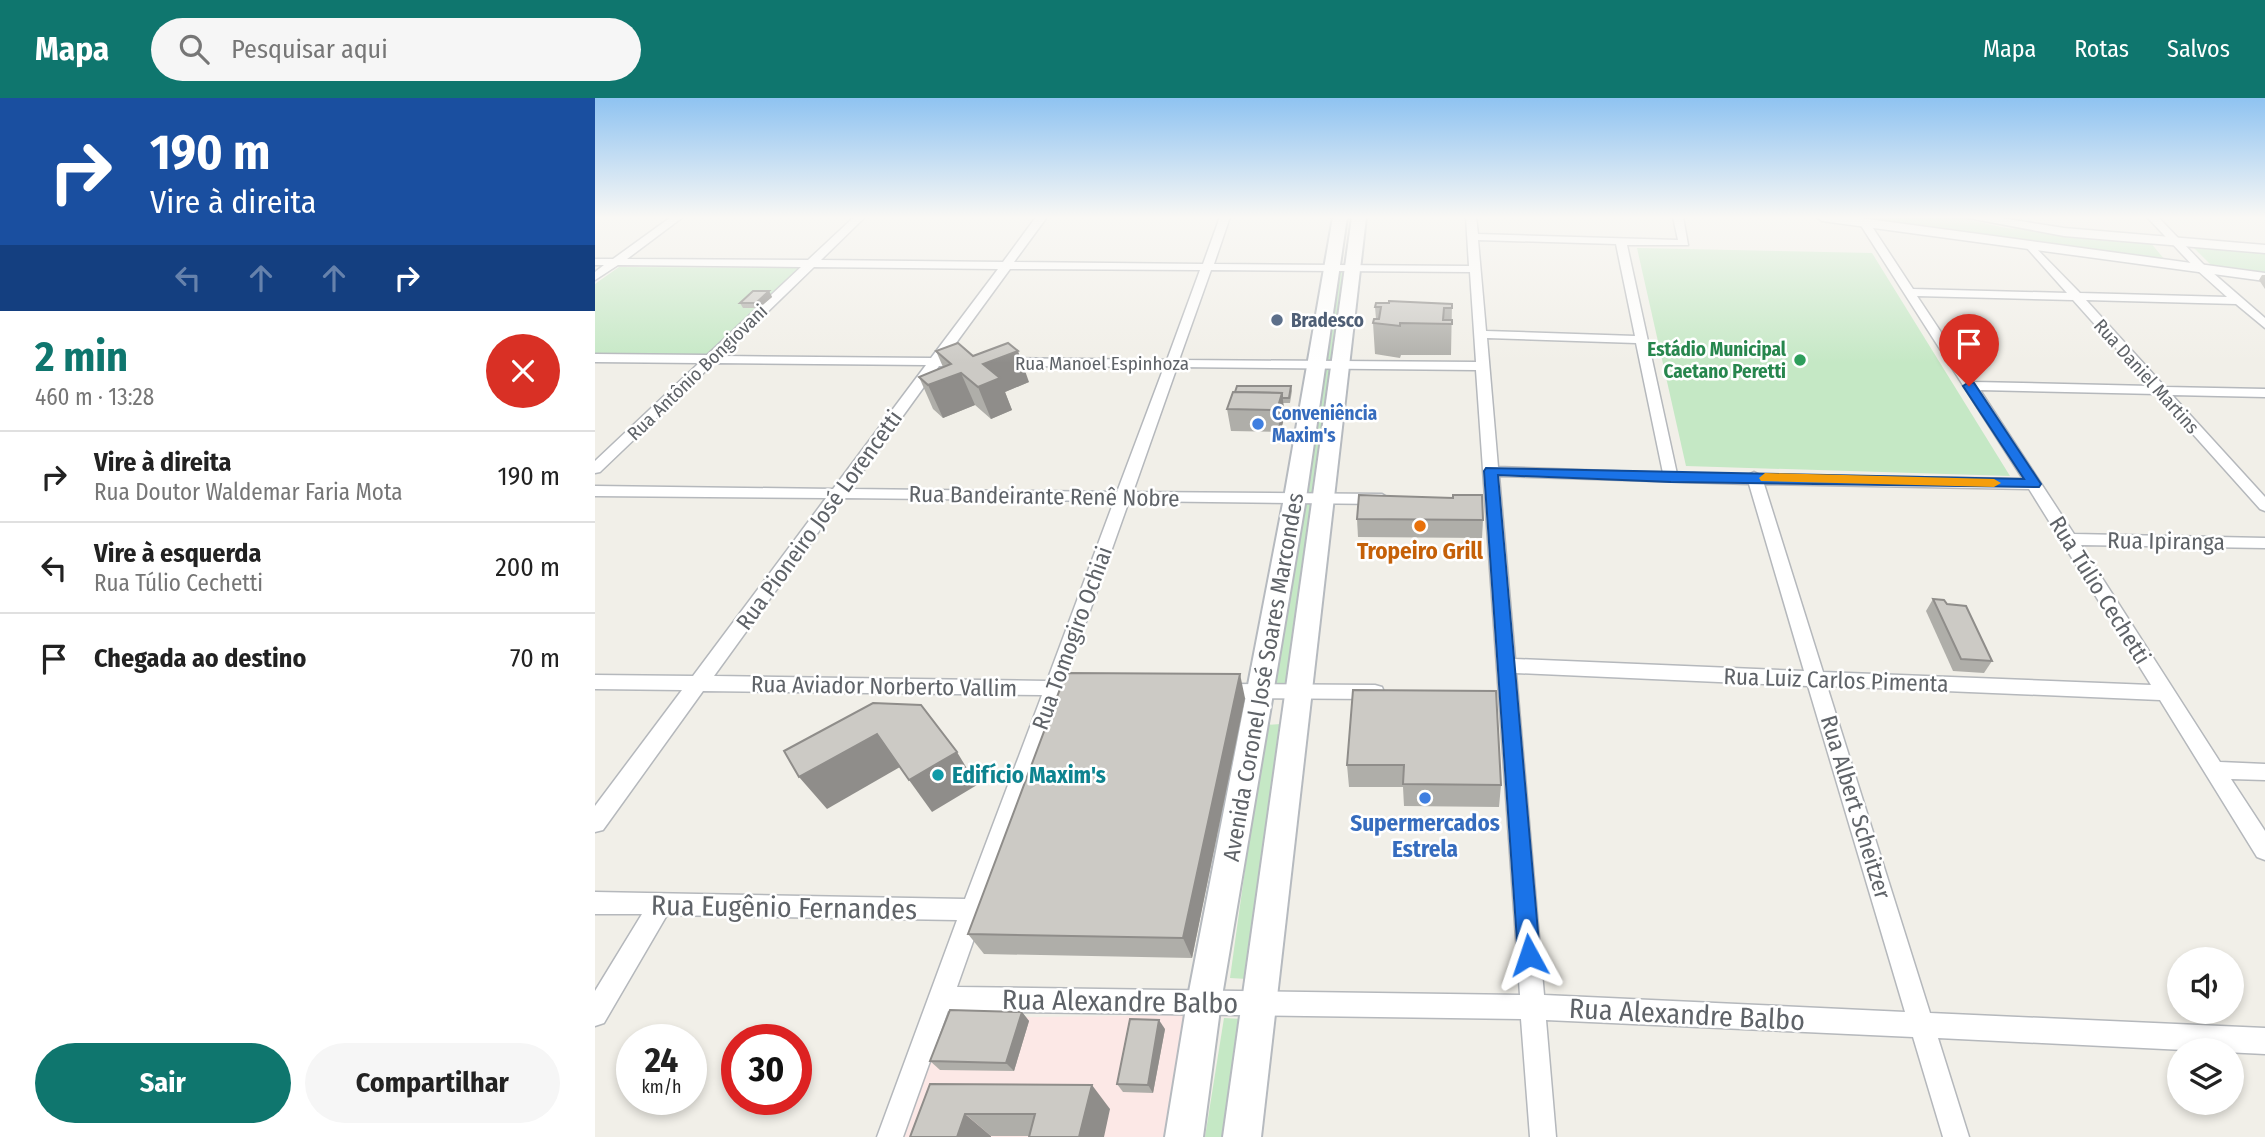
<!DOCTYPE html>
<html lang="pt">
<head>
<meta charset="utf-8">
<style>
  :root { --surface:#fff; --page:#f6f6f6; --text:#222; --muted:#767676; --line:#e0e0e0; --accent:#0f766e }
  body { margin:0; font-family:"Fira Sans Condensed",sans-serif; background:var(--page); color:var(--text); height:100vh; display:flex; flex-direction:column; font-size:26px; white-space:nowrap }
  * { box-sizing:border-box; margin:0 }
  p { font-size:23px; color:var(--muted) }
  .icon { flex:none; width:38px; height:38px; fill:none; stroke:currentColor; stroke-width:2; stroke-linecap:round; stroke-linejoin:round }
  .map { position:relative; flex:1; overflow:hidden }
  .panel { display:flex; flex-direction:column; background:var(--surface); width:595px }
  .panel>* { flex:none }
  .banner { background:#1a4fa0; color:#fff; overflow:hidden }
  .buttons { position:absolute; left:1572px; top:849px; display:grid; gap:14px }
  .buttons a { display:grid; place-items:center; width:77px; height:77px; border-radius:50%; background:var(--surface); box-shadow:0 4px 10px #0003; font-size:35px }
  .speed { position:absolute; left:21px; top:926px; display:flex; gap:14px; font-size:35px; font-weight:700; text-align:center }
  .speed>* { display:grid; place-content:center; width:91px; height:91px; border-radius:50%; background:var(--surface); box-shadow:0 4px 10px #0003; line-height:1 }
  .speed small { font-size:18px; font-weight:400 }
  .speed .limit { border:10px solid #d22; background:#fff; color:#111 }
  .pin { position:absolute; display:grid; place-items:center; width:60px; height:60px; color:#fff; margin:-72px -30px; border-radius:50% 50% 50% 0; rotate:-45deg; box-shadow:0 0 7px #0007 }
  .pin .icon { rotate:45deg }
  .me { position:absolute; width:77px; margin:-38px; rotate:355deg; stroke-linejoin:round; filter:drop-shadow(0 0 5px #0008) }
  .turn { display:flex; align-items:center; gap:24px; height:147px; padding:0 35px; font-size:32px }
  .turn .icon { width:91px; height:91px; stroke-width:2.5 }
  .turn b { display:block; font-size:49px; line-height:60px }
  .lanes { display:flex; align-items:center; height:66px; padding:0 35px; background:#0003; justify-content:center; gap:35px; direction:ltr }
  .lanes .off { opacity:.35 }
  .round { display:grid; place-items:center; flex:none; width:74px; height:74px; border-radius:37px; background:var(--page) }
  .headline { display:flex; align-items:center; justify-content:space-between; height:119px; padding:0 35px }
  h1 { font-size:42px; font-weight:700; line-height:52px; color:var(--accent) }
  .button { display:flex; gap:14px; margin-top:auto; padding:14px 35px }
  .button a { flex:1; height:80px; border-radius:42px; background:var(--accent); color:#fff; font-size:28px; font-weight:700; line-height:80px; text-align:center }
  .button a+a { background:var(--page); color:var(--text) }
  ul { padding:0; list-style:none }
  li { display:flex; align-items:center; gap:21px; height:91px; padding:0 35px; border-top:2px solid var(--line) }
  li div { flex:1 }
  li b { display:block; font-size:26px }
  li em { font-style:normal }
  header { display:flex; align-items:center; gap:42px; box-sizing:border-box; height:98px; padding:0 35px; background:var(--accent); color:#fff }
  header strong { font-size:33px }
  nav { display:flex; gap:38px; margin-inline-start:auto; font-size:24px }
  .search { width:490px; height:63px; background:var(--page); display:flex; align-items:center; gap:18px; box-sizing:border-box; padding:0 24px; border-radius:38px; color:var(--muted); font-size:26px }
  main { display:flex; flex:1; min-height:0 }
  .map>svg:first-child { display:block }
  .medical { fill:#fce8e6 }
  .green { fill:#c5e8c5 }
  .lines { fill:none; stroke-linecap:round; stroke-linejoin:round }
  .minor-casing { stroke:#b5b8bc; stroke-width:3 }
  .tertiary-casing { stroke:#b5b8bc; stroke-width:3 }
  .secondary-casing { stroke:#b6babf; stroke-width:4 }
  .minor { fill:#fff; fill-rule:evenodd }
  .tertiary { fill:#fff; fill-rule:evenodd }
  .secondary { fill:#fff; fill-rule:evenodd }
  .wall { fill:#afaea9 }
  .shaded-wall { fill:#8f8d8a }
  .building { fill:#cccac5; stroke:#8f8d8a; stroke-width:2 }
  .route { fill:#1a73e8; stroke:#114b97; stroke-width:2 }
  .slow { fill:#f59e0b }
  .service-dot { fill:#5c6f8a; stroke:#fff; stroke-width:2.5 }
  .leisure-dot { fill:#2e9e5b; stroke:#fff; stroke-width:2.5 }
  .shop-dot { fill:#3f7fe0; stroke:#fff; stroke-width:2.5 }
  .food-dot { fill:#e8710a; stroke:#fff; stroke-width:2.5 }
  .culture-dot { fill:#0f9aa8; stroke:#fff; stroke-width:2.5 }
  .labels { text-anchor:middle; stroke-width:5; stroke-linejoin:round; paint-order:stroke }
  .far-service-label { font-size:19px; font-weight:bold; fill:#4e5e75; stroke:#fff; text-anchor:start }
  .far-leisure-label { font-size:19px; font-weight:bold; fill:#27864d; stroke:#fff; text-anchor:end }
  .far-street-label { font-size:19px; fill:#5f6368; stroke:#fff }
  .far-shop-label { font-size:19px; font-weight:bold; fill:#366cbe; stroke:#fff; text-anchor:start }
  .street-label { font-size:23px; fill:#5f6368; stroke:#fff }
  .food-label { font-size:23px; font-weight:bold; fill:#c56008; stroke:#fff }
  .culture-label { font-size:23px; font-weight:bold; fill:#0d838f; stroke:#fff; text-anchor:start }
  .shop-label { font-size:23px; font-weight:bold; fill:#366cbe; stroke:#fff }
  .near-street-label { font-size:28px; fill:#5f6368; stroke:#fff }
</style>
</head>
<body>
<header>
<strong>Mapa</strong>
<div class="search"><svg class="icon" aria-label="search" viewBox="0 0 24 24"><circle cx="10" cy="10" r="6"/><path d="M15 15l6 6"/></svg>Pesquisar aqui</div>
<nav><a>Mapa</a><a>Rotas</a><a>Salvos</a></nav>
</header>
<main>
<section class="panel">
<div class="banner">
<div class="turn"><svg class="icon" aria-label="right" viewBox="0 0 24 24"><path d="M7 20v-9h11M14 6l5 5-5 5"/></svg><div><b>190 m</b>Vire à direita</div></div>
<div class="lanes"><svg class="icon off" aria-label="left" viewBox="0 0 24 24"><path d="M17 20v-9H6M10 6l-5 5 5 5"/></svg><svg class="icon off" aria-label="ahead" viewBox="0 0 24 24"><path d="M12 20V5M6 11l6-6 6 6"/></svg><svg class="icon off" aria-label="ahead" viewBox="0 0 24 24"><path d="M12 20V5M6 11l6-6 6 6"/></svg><svg class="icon" aria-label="right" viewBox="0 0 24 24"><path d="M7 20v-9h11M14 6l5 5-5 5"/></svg></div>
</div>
<div class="headline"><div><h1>2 min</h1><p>460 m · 13:28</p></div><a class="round" style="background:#d93025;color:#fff"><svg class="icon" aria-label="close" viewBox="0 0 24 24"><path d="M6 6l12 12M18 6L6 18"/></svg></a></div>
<ul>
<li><svg class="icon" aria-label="right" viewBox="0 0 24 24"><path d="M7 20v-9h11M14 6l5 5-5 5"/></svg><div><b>Vire à direita</b><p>Rua Doutor Waldemar Faria Mota</p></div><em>190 m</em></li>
<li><svg class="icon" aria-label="left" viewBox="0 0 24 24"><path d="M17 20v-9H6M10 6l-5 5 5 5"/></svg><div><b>Vire à esquerda</b><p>Rua Túlio Cechetti</p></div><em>200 m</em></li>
<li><svg class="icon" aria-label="arrive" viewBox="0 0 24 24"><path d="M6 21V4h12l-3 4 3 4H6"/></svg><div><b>Chegada ao destino</b></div><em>70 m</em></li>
</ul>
<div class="button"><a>Sair</a><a>Compartilhar</a></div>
</section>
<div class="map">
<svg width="1670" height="1039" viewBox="0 0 1670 1039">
  <rect width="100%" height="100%" fill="#f1efe8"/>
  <polygon class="medical" points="598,917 576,1039 308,1039 350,920"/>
  <g class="green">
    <polygon points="1248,119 1361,119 1411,130 1555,144 1570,162"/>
    <polygon points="1042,150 1277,155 1415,378 1091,368"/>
    <polygon points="1599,150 1670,154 1670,175 1617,168"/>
    <polygon points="24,169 208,170 113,257 0,256 0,186"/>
    <polygon points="743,173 751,173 739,263 730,263"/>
    <polygon points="728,270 738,270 721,395 710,395"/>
    <polygon points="708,406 720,406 695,586 680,585"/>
    <polygon points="686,626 652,881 635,880 670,627"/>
    <polygon points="629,920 648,921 632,1039 610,1039"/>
  </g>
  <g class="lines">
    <g class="minor-casing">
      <g id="minor">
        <path d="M76 119H88L32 161 213 162 259 119H270L226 162 408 164 441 119H452L419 164 608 166 625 119H635L619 166 874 168 871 119H881L883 136 1083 142 1078 119H1088L1093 147H1032L1082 376 1153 377 1159 374 1165 377 1428 381 1265 126 1274 124 1318 191 1472 195 1431 149V145L1435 144 1485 195 1632 199 1602 172 1552 119H1563L1610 168 1670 220V230L1641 206 1491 202 1570 289 1670 291V299L1577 297 1670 399V413L1665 411 1562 296 1385 292 1479 436 1670 440V450L1486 447 1625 664 1670 666V682L1636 681 1670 733V762L1662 759 1565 602 1232 588 1335 915 1670 930V956L1343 940 1374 1039H1348L1318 939 951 922 961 1039H935L926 921 353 913 308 1039H282L362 822 72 817 9 925 0 928V893L47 816H0V794L370 801 447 597 108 593 8 732 0 734V708L87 592 0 591V577L98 578 231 400 0 398V388L238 391 331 267 119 265 5 374 0 375V363L104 265 0 264V256L112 257 206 169 23 167 0 182V174L9 167H0V161H18ZM883 142 1021 146 1040 238 891 233ZM219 169 403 171 336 260 127 258ZM415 171 605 172 572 262 405 260 399 264 405 268 569 269 522 394 255 391 344 268 375 267V261L350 260ZM616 172 875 174 881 264 584 262ZM1322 198 1478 202 1555 288 1379 284ZM892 240 1041 245 1068 375 903 369ZM582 269 881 272 925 897 362 889 465 597 476 595 478 590 476 585 470 583 534 403 787 406 795 401 787 396 538 394ZM904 378 1154 386 1209 573 920 561ZM1169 386 1434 391 1556 587 1228 574ZM248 400 519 403 452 583 119 578ZM921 575 1213 588 1310 914 949 897Z"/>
        <polygon points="626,586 780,587 787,589 789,594 787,599 780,601 626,600 619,598 617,593 619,588"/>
      </g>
    </g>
    <g class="tertiary-casing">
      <g id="tertiary">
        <polygon points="1221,119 1258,119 1670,175 1670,183 1227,123"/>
        <polygon points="1368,119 1400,119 1469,130 1670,147 1670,155 1469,138"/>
      </g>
    </g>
    <g class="secondary-casing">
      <g id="secondary">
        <polygon points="738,119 752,119 711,400 626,904 608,1039 570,1039 592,904 689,400"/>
        <polygon points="757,119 771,119 666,1039 628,1039"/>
      </g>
    </g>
    <use href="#minor" class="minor"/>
    <use href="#tertiary" class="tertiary"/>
    <use href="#secondary" class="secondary"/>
  </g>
  <g class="wall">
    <polygon points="1667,177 1670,177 1670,191 1664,182"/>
    <polygon points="174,193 177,199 164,210 148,210 145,205"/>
    <polygon points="857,206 856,257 806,257 805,260 780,256 778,225 781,221 780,209"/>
    <polygon points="341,253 378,258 434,284 410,294 417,312 396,321 380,307 348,320 338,311 324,279 348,269"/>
    <polygon points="696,288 697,293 695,305 688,305 690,318 685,334 636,333 632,311"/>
    <polygon points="762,421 888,422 887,440 763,439"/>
    <polygon points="1338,501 1397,563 1389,575 1358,573 1331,513"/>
    <polygon points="901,593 906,687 904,709 809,708 808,689 754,689 752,667"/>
    <polygon points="650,600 597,860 389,856 373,836"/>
    <polygon points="427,914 434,923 419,973 345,972 335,963"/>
    <polygon points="570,931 558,995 528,994 522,986"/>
    <polygon points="335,986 515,1011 434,1038 396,1038"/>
  </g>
  <g class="shaded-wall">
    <polygon points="174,193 177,199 164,210 161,205"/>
    <polygon points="423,253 434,284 410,294 417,312 396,321 383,289 388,266"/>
    <polygon points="366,275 380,307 348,320 333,287"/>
    <polygon points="687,295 690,318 685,334 682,312"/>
    <polygon points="645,576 650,600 597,860 588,840"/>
    <polygon points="282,636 305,669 232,711 204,679"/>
    <polygon points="362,654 382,687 337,714 314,682"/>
    <polygon points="427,914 434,923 419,973 411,965"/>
    <polygon points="564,922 570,931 558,995 553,987"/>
    <polygon points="497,987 515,1011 509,1039 484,1039"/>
    <polygon points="370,1016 396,1038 396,1039 362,1039"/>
  </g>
  <g class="building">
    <polygon points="158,193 174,193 161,205 145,205"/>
    <polygon points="794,203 857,206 857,210 849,210 848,222 857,222 857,226 805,225 805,228 778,225 779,221 784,221 786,209 780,209 781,205 794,205"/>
    <polygon points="363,245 378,258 413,245 423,253 388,266 405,280 383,289 366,275 333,287 324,279 356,266 341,253"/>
    <polygon points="642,288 696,288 694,300 687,300 687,295 640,294"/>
    <polygon points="638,294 687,295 682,312 632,311"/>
    <polygon points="764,397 858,400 858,397 887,397 888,422 762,421"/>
    <polygon points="1338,501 1349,502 1352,506 1371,508 1397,563 1366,561"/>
    <polygon points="471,575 645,576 588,840 373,836"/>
    <polygon points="758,592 901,593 906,687 808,686 809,667 752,667"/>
    <polygon points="278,605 326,607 362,654 314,682 282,636 204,679 189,653"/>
    <polygon points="355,912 427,914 411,965 335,963"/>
    <polygon points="535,921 564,922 553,987 522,986"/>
    <polygon points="335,986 497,987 484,1039 434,1039 440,1016 370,1016 362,1039 315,1039"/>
  </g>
  <linearGradient id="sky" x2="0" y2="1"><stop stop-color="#8fc3f1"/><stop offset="0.45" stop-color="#f9f8f5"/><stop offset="1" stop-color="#f9f8f5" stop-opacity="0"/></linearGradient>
  <rect width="1670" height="265" fill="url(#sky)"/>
  <polygon class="route" points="1374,284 1379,285 1446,386 1444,389 1076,384 903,377 945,857 941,864 934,867 926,864 923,857 889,373 891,370 1429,381 1368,288"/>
  <polygon class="slow" points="1170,375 1399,381 1406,385 1399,389 1166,383 1164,380"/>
  <circle class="service-dot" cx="682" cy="222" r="7"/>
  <circle class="leisure-dot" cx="1205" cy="262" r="7"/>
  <g class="shop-dot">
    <circle cx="663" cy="326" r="7"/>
    <circle cx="830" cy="700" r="7"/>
  </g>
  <circle class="food-dot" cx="825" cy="428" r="7"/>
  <circle class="culture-dot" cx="343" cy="677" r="7"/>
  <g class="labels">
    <g class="far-service-label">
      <text x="696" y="229">Bradesco</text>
    </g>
    <g class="far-leisure-label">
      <text x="1191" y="258">Estádio Municipal<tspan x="1191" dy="22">Caetano Peretti</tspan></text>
    </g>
    <g class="far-street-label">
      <text x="507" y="272">Rua Manoel Espinhoza</text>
      <text transform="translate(102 274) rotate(-44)" y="7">Rua Antônio Bongiovani</text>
      <text transform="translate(1552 278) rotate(48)" y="7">Rua Daniel Martins</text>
    </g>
    <g class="far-shop-label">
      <text x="677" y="322">Conveniência<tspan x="677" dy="22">Maxim's</tspan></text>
    </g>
    <g class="street-label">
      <text transform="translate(449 398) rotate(1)" y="8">Rua Bandeirante Renê Nobre</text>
      <text transform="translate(224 422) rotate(-54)" y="8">Rua Pioneiro José Lorencetti</text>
      <text transform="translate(1571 443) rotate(1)" y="8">Rua Ipiranga</text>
      <text transform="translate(1505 492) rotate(58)" y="8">Rua Túlio Cechetti</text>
      <text transform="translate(477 540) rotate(-70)" y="8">Rua Tomogiro Ochiai</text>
      <text transform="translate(668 579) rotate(-80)" y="8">Avenida Coronel José Soares Marcondes</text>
      <text transform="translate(1241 582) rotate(2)" y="8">Rua Luiz Carlos Pimenta</text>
      <text transform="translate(289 588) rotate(1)" y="8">Rua Aviador Norberto Vallim</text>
      <text transform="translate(1261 709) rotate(73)" y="8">Rua Albert Scheitzer</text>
    </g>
    <g class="food-label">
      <text x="825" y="461">Tropeiro Grill</text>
    </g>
    <g class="culture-label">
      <text x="357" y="685">Edifício Maxim's</text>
    </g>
    <g class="shop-label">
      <text x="830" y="733">Supermercados<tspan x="830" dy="26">Estrela</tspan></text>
    </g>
    <g class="near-street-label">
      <text transform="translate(189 809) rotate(1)" y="10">Rua Eugênio Fernandes</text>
      <text transform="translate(525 903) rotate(1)" y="10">Rua Alexandre Balbo</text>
      <text transform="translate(1092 916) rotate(3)" y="10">Rua Alexandre Balbo</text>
    </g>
  </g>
</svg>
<div class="buttons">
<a><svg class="icon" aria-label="sound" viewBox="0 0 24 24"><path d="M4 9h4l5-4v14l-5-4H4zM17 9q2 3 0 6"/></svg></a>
<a><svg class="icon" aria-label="layers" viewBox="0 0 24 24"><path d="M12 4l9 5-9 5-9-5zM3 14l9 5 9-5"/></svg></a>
</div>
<div class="speed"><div>24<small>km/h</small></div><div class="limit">30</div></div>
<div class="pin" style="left:1374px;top:288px;background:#d93025"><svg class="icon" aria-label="arrive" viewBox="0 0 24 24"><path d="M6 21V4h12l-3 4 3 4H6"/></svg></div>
<svg class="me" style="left:934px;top:857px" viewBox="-20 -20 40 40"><path d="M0-17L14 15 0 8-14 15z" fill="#1a73e8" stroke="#fff" stroke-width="4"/></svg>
</div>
</main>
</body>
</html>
